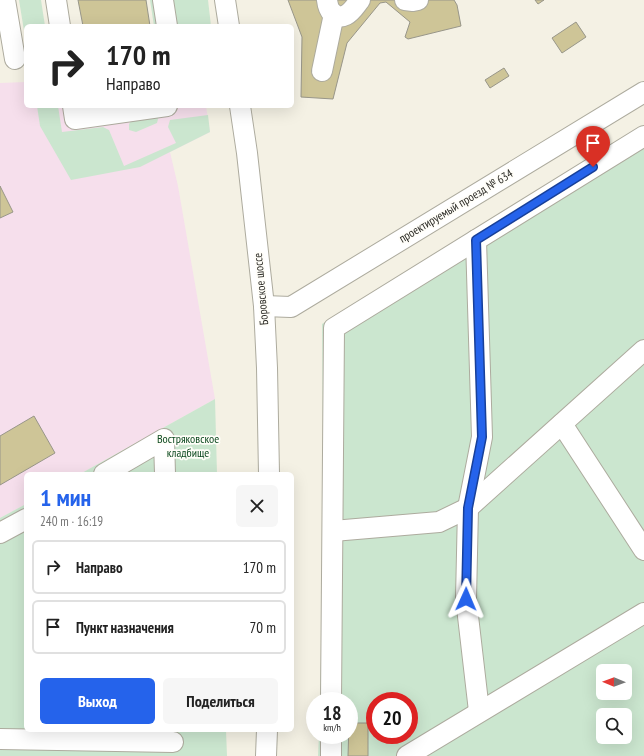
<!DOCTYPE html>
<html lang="ru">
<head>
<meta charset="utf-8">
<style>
  :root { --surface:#fff; --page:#f6f6f6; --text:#222; --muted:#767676; --line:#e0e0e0; --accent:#2563eb }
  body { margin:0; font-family:"PT Sans Narrow",sans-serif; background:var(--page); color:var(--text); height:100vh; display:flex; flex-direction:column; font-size:15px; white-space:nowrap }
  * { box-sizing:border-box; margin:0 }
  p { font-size:13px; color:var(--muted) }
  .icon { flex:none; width:22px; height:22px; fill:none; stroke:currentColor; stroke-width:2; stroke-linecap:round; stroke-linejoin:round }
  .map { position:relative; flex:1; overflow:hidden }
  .sheet { position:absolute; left:24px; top:472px; width:270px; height:260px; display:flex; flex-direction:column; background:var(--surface); border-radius:6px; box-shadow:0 4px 16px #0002 }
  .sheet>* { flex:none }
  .hud { position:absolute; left:24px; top:24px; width:270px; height:84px; border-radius:6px; box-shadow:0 4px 16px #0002; background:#fff; color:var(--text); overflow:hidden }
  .needle { width:26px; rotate:271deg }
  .buttons { position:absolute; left:596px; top:664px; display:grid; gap:8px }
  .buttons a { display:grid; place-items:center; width:36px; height:36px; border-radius:6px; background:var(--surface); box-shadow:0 4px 16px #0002; font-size:20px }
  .speed { position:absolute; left:306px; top:692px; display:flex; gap:8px; font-size:20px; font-weight:700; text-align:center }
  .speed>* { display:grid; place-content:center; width:52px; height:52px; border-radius:50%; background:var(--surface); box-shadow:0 4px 16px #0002; line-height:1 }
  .speed small { font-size:10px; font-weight:400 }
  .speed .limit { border:6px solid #d22; background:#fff; color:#111 }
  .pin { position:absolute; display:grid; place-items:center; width:34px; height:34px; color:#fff; margin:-41px -17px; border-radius:50% 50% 50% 0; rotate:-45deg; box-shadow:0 0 4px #0007 }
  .pin .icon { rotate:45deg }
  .me { position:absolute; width:44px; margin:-22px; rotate:1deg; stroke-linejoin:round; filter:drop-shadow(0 0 3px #0008) }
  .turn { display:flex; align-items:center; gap:14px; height:84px; padding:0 16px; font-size:18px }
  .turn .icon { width:52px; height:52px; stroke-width:2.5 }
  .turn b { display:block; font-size:28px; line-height:34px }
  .round { display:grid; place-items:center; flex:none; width:42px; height:42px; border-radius:6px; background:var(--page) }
  .head { display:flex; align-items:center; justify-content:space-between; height:68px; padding:0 16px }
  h1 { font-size:24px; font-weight:600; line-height:30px; color:var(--accent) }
  .primary-button { display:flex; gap:8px; margin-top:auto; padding:8px 16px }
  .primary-button a { flex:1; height:46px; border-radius:6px; background:var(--accent); color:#fff; font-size:16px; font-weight:600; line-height:46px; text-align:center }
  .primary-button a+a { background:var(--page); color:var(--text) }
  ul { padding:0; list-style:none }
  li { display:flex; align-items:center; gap:12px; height:54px; margin:0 8px 6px; padding:0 8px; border:2px solid var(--line); border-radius:6px }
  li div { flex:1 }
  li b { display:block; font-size:15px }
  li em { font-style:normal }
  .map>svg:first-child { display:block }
  .industrial { fill:#f6dfec }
  .green { fill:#cbe6cf; fill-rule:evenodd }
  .building { fill:#cec597; stroke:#989689 }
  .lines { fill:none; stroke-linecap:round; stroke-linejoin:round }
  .minor-casing { stroke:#adab9e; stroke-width:22 }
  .minor { stroke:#fff; stroke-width:20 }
  .route-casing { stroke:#184099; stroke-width:10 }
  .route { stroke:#2563eb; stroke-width:7 }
  .labels { text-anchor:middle; stroke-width:3.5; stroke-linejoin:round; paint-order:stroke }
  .street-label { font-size:12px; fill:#2c2b26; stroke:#fffef9 }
  .park-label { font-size:12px; fill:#0e4b21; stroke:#fffef9 }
</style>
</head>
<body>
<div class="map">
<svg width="644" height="756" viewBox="0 0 644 756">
  <rect width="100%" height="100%" fill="#f4f1e4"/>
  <polygon class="industrial" points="26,82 26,106 206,106 210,132 170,152 178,186 215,399 80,474 26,474 26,504 0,518 0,83"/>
  <g class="green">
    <polygon points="19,0 41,0 45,26 26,26 26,43"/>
    <polygon points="150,0 159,0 163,26 154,26"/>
    <polygon points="168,0 208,0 211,26 172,26"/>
    <polygon points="37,106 58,106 62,132 103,127 109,130 124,166 176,143 168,127 170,120 208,115 210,132 140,167 71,180 40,126"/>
    <polygon points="157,117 158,119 157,123 136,132 129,130 129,124 132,120"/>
    <path d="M644 127V756H318L319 735H349V701H320L324 543 322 324ZM603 671H625V693H603ZM375 701H409V735H375ZM603 715H625V737H603Z"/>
    <polygon points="215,399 217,474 80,474"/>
    <polygon points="26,504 26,730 226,730 227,756 0,756 0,518"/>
  </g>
  <g class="building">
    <polygon points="78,0 146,0 150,26 83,26"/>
    <polygon points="288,0 454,0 457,5 461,26 408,39 405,37 410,22 386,2 380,3 347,43 333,99 301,97 302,37"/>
    <polygon points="535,0 544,0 538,4"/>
    <polygon points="576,22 586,37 562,53 552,38"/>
    <polygon points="504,68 509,76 490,88 485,80"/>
    <polygon points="0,186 13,212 0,218"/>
    <polygon points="34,416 55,453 0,485 0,436"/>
    <polygon points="349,723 368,723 368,756 348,756"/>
  </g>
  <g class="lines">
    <g class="minor-casing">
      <g id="minor">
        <polyline points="5,0 15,59"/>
        <polyline points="56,0 60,26"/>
        <polyline points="163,0 167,26"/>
        <polyline points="225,0 229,26"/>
        <path d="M327 0C328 10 334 21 346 15 352 12 356 5 360 0"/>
        <polyline points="405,0 413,1 418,0"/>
        <polyline points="322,71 334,14"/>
        <polyline points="73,106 75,119 167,106"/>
        <polyline points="240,106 247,153 264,306 267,368 269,474"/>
        <polyline points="476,240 482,437 468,508 466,599 479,711"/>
        <polyline points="264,306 291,307 644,92"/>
        <polyline points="562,424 644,550"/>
        <polyline points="104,474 164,439 165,474"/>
        <polyline points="333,531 439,522 468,508 644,350"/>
        <polyline points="0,533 26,519"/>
        <polyline points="331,701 334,328 644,136"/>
        <polyline points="0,739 173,742"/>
        <polyline points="266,756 267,730"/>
        <polyline points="331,756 331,735"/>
        <polyline points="407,756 644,613"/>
      </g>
    </g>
    <use href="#minor" class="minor"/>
  </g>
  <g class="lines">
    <g class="route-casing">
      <polyline id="route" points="466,599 468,508 482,437 476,240 593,167"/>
    </g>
    <use href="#route" class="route"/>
  </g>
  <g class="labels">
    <g class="street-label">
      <text transform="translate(456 206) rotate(-31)" y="4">проектируемый проезд № 634</text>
      <text transform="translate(261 289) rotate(-95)" y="4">Боровское шоссе</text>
    </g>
    <g class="park-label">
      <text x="188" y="443">Востряковское<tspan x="188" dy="14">кладбище</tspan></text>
    </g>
  </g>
</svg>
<div class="buttons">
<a><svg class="needle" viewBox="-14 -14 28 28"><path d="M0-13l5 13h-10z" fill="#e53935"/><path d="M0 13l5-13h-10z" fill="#767676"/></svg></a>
<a><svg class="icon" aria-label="search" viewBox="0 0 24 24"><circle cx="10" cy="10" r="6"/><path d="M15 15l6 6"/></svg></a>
</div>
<div class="speed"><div>18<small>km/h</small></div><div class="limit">20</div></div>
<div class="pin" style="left:593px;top:167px;background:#d93025"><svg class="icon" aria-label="arrive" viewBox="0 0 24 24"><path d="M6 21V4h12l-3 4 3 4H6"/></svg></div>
<svg class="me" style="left:466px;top:599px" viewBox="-20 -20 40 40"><path d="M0-17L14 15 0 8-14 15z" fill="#2563eb" stroke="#fff" stroke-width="4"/></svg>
<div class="hud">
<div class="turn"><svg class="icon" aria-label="right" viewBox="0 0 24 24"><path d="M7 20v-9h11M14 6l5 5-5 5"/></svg><div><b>170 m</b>Направо</div></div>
</div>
<section class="sheet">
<div class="head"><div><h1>1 мин</h1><p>240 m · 16:19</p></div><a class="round"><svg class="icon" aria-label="close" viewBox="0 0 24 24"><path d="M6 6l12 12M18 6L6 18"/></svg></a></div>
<ul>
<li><svg class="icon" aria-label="right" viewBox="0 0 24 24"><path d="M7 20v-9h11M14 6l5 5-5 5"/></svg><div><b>Направо</b></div><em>170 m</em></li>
<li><svg class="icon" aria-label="arrive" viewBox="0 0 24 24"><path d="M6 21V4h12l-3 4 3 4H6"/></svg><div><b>Пункт назначения</b></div><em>70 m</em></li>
</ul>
<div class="primary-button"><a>Выход</a><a>Поделиться</a></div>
</section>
</div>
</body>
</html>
